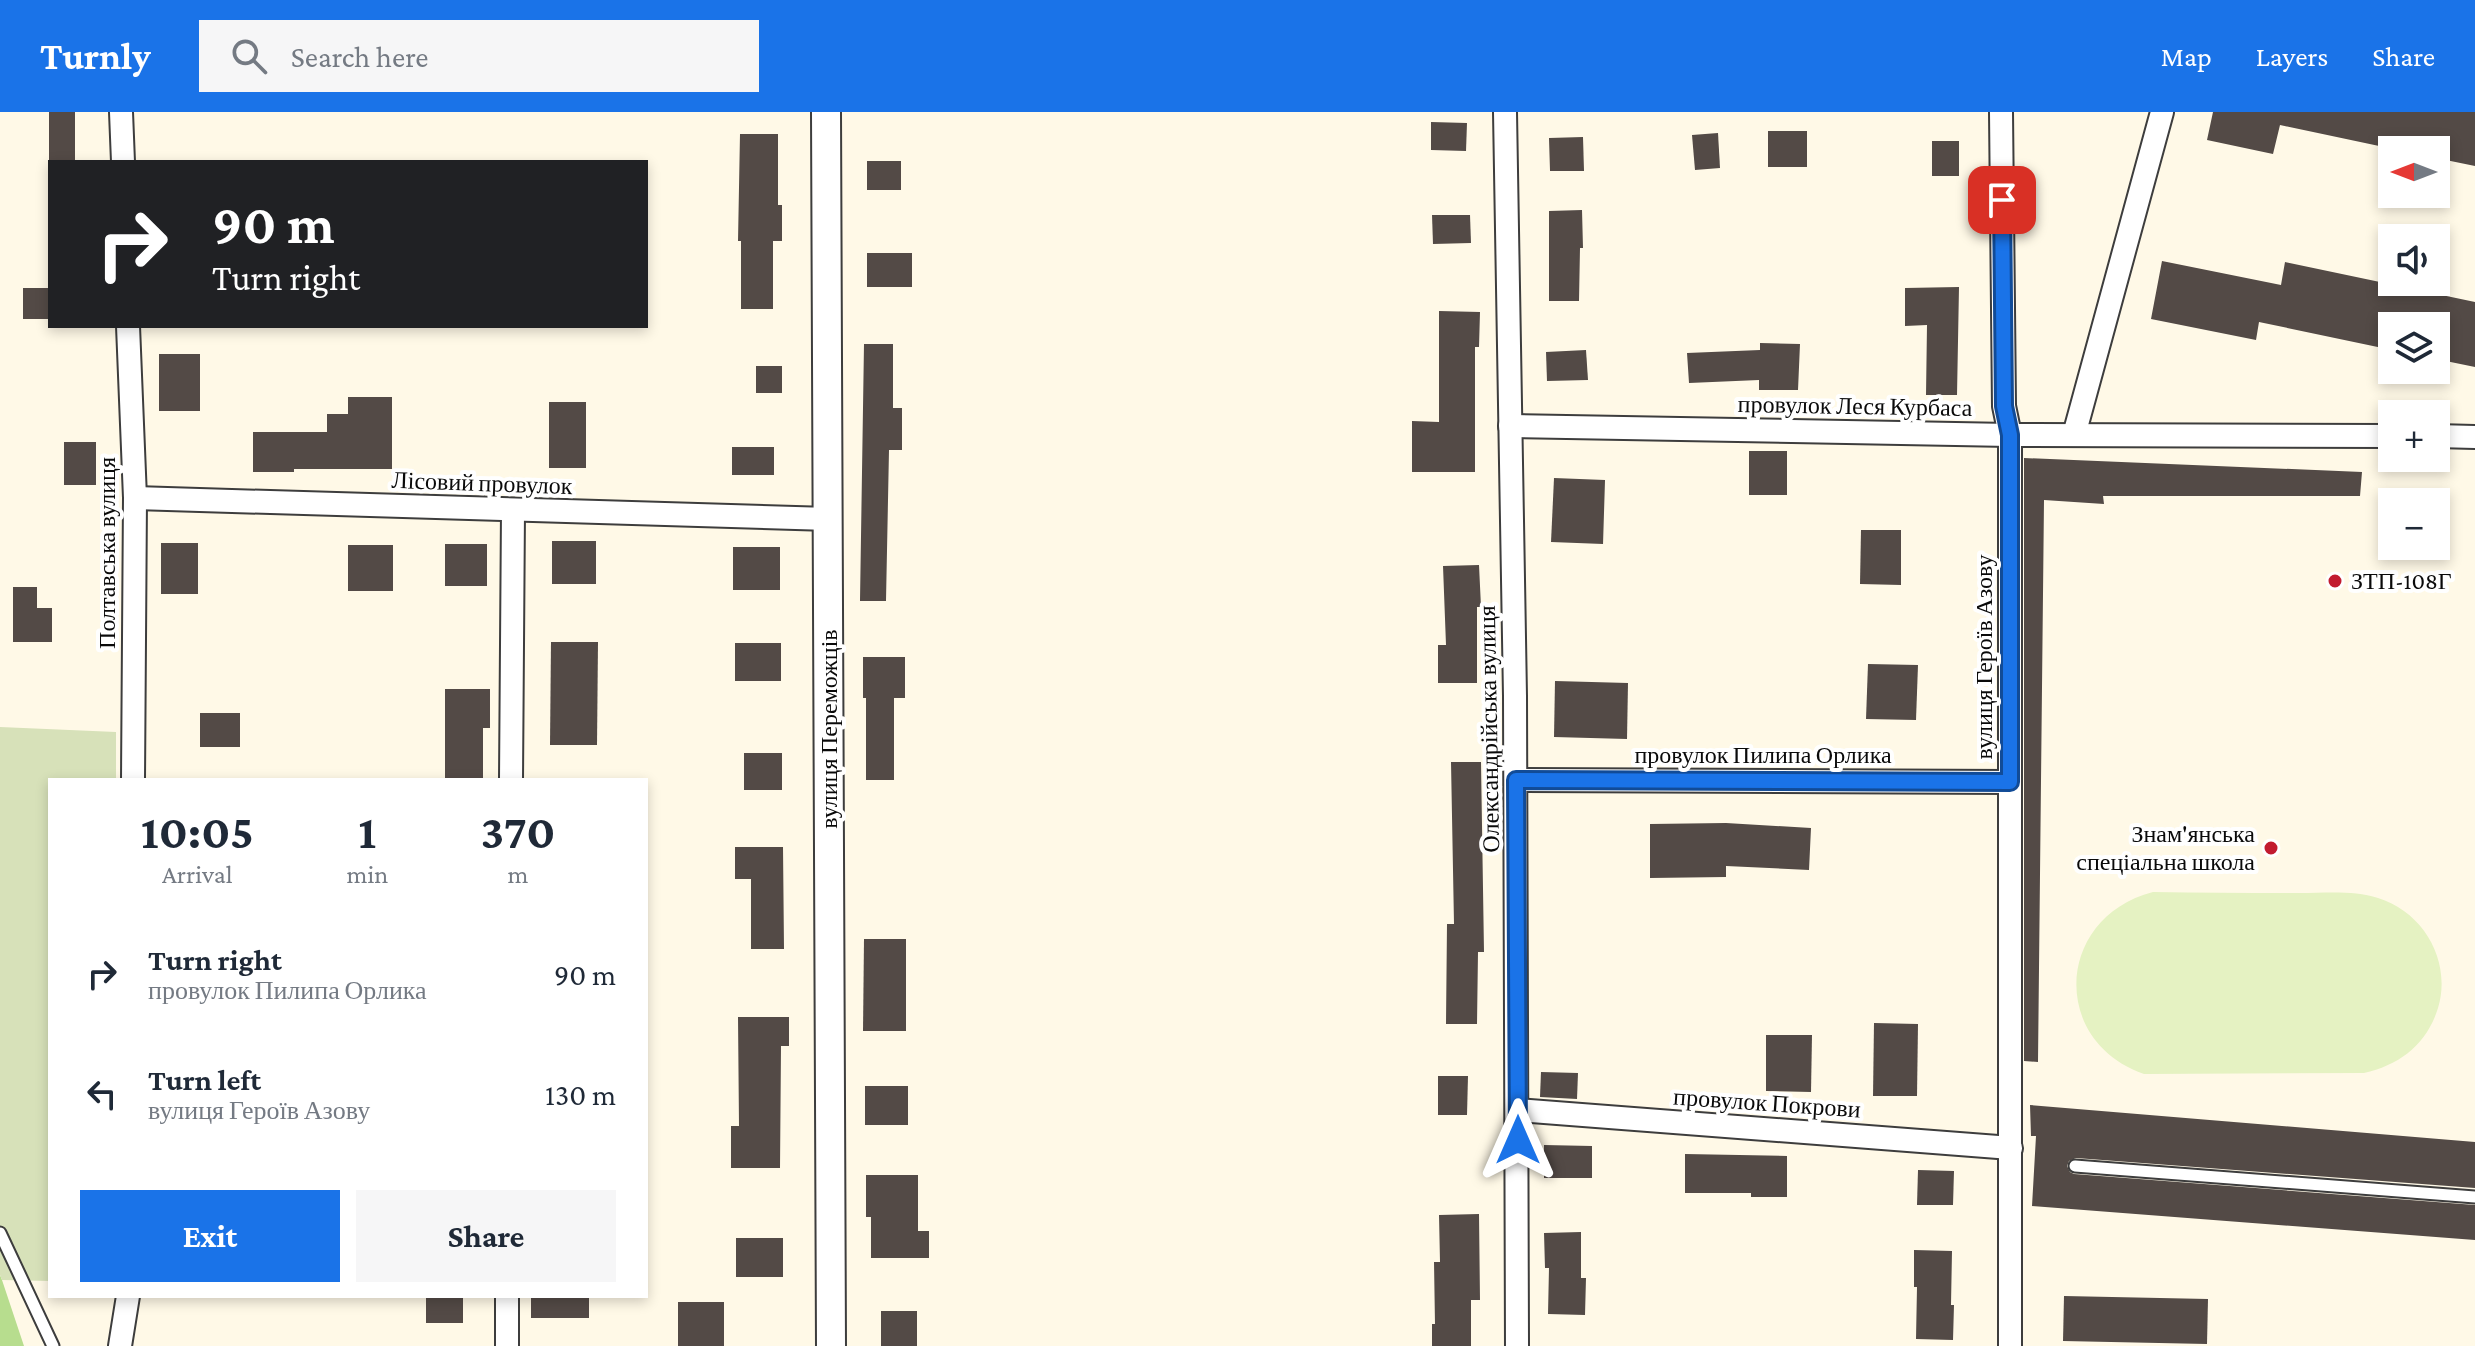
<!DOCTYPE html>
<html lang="en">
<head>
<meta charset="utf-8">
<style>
  :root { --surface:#fff; --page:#f6f6f7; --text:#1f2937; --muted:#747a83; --accent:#1a73e8 }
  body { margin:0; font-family:"Crimson Pro",serif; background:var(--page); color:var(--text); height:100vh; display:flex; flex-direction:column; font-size:30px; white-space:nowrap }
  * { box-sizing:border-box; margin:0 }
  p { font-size:26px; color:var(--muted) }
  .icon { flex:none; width:44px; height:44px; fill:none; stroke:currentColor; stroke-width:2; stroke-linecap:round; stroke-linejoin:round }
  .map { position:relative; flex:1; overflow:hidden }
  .panel { position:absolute; left:48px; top:666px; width:600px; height:520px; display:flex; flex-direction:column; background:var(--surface); border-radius:0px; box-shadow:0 4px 12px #0003 }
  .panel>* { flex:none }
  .hud { position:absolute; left:48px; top:48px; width:600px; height:168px; border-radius:0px; box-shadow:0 4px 12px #0003; background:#202124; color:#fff; overflow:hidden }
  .needle { width:52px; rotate:270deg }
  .tools { position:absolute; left:2378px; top:24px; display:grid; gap:16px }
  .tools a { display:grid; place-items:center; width:72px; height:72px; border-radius:0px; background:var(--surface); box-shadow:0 4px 12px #0003; font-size:40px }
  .pin { position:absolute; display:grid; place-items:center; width:68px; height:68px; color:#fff; margin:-34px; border-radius:16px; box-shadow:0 4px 12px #0006 }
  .me { position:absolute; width:88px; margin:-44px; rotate:0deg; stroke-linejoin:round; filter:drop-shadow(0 0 6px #0008) }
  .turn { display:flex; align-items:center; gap:28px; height:168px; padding:0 32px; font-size:36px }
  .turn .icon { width:104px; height:104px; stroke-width:2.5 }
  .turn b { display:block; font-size:56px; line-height:68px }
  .eta { display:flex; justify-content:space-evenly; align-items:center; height:136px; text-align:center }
  .eta b { font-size:48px; font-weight:700; line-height:56px }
  .cta { display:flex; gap:16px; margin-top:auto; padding:16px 32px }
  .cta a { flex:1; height:92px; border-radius:0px; background:var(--accent); color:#fff; font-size:32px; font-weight:700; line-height:92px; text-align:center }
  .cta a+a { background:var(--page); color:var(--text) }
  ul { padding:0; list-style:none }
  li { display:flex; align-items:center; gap:24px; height:120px; padding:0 32px }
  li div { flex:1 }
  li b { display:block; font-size:30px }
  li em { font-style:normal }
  header { display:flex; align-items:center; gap:48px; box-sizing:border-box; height:112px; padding:0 40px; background:var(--accent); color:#fff }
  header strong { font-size:38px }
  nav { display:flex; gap:44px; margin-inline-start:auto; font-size:28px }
  .search { width:560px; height:72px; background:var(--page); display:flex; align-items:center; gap:20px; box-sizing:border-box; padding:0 28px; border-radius:0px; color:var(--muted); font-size:30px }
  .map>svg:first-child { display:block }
  .forest { fill:#b7dd8e }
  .cemetery { fill:#d7e1b9 }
  .pitch { fill:#e5f2c2 }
  .building { fill:#534a46 }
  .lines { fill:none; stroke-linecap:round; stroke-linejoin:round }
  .service-casing { stroke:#3d3d3d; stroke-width:15 }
  .minor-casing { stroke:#3d3d3d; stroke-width:26 }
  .tertiary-casing { stroke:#3d3d3d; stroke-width:32 }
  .service { stroke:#fff; stroke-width:11 }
  .minor { stroke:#fff; stroke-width:22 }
  .tertiary { stroke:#fff; stroke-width:28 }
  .route-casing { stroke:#114b97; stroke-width:20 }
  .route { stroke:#1a73e8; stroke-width:14 }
  .poi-dot { fill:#c21b2f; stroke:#fff; stroke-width:3 }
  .labels { text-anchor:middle; stroke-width:8; stroke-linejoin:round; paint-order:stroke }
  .street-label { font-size:24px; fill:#0a0a0a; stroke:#fff }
  .poi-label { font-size:24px; fill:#0a0a0a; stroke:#fff; text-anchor:start }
</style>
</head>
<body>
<header>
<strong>Turnly</strong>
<div class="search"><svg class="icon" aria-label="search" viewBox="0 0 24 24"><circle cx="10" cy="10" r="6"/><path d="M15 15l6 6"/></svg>Search here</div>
<nav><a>Map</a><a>Layers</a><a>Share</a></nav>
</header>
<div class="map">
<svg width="2475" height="1234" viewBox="0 0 2475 1234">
  <rect width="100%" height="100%" fill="#fff9e7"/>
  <polygon class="forest" points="0,1163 2,1168 24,1234 0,1234"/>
  <polygon class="cemetery" points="0,615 116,620 116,668 50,668 50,1169 2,1168 0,1163"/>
  <path class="pitch" d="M2153 780C2202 781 2251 781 2299 781 2325 781 2354 778 2378 786 2424 800 2452 850 2438 896 2427 932 2400 953 2364 961L2144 962C2049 929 2056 805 2153 780Z"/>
  <g class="building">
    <rect x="49" y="0" width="26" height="50"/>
    <polygon points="2213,0 2475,0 2475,54 2436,46 2436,38 2398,38 2280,13 2273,42 2207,28"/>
    <polygon points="1431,10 1467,11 1466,39 1431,38"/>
    <rect x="1768" y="19" width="39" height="36"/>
    <polygon points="1718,21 1720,56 1695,58 1692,23"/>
    <polygon points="740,22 778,22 778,93 782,93 782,129 773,129 773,197 741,197 741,129 738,129"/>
    <polygon points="1583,25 1584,59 1550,59 1549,26"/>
    <rect x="1932" y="29" width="27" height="35"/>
    <rect x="867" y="49" width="34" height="29"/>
    <polygon points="1582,98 1583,136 1580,136 1579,189 1549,189 1549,99"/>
    <polygon points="1432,103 1470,103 1471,131 1433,132"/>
    <rect x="867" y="141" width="45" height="34"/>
    <polygon points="2162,149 2281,173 2285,150 2475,190 2475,255 2436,247 2436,214 2392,214 2392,238 2259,210 2256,228 2151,207"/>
    <polygon points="1959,175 1957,283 1926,283 1927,213 1905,214 1905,176"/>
    <rect x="23" y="176" width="27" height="31"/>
    <polygon points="1439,199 1480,200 1479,235 1475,235 1475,360 1412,360 1412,309 1439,310"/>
    <polygon points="1760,231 1800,232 1798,278 1759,278 1759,268 1689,271 1687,241 1760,238"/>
    <polygon points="864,232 893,232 893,296 902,296 902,338 889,338 886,489 860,489"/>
    <polygon points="1586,238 1588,268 1547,269 1546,240"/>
    <rect x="159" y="242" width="41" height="57"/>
    <rect x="756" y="254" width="26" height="27"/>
    <polygon points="348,285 392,285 392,357 294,357 294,360 253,360 253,320 327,320 327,302 348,302"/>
    <rect x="549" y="290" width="37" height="66"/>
    <rect x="64" y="330" width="32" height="43"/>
    <rect x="732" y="335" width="42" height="28"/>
    <rect x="1749" y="339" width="38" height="44"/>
    <polygon points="2024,346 2362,360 2360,384 2103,384 2104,392 2044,388 2038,950 2024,949"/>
    <polygon points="1554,366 1605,368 1603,432 1551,430"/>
    <polygon points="1861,418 1901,418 1901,473 1860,472"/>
    <rect x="552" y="429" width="44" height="43"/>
    <rect x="161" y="431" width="37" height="51"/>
    <rect x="445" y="432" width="42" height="42"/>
    <rect x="348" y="433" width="45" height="46"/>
    <rect x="733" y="435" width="47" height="43"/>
    <polygon points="1479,453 1481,495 1477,495 1477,571 1438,571 1438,533 1446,533 1443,454"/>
    <polygon points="13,475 37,475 37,496 52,496 52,530 13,530"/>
    <polygon points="551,530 598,530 597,633 550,633"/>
    <rect x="735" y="531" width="46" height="38"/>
    <polygon points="863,545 905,545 905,586 894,586 894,668 866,668 866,586 863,586"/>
    <polygon points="1868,552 1918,553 1916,608 1866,607"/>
    <polygon points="1555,569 1628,571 1627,627 1554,625"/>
    <polygon points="445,577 490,577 490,616 483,616 483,668 445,668"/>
    <rect x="200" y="601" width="40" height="34"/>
    <rect x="744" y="641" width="38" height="37"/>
    <polygon points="1451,650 1481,650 1484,840 1478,840 1477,912 1446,912 1447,812 1454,812"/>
    <polygon points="1726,711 1811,716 1809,758 1726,754 1726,765 1650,766 1650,712"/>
    <polygon points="735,735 783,735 784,837 751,837 751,767 735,767"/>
    <polygon points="864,827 906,827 906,919 863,919"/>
    <polygon points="738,905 789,905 789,934 781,934 780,1056 731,1056 731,1014 739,1014"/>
    <polygon points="1874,911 1918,912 1917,984 1873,984"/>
    <polygon points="1766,923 1812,923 1811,980 1766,979"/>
    <polygon points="1541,960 1578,961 1577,987 1540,985"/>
    <polygon points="1438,964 1468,964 1467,1003 1438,1003"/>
    <rect x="865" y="974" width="43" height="39"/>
    <polygon points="2030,993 2475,1030 2475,1076 2076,1046 2069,1049 2067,1054 2070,1060 2074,1062 2475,1093 2475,1128 2032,1094 2036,1024 2031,1024"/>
    <polygon points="1544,1033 1592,1034 1592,1066 1544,1066"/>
    <polygon points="1685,1042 1787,1044 1787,1085 1751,1085 1751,1081 1685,1081"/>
    <polygon points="1918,1058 1954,1059 1953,1093 1917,1093"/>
    <polygon points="866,1063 918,1063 918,1119 929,1119 929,1146 871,1146 871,1105 866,1105"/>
    <polygon points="1479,1102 1480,1188 1471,1188 1471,1234 1432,1234 1432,1212 1435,1212 1434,1150 1440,1150 1439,1103"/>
    <polygon points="1581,1120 1581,1166 1586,1166 1585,1203 1548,1202 1549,1156 1545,1156 1544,1121"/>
    <rect x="736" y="1126" width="47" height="39"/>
    <polygon points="1914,1138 1952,1139 1951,1193 1954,1193 1953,1228 1916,1227 1917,1175 1914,1175"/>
    <rect x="426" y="1184" width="37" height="27"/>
    <rect x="531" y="1184" width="58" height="22"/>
    <polygon points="2064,1184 2208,1187 2207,1232 2063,1229"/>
    <rect x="678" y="1190" width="46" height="44"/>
    <rect x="881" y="1199" width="36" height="35"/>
  </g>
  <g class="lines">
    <g class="service-casing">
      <g id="service">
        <polyline points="2075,1054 2475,1085"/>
        <polyline points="0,1121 53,1234"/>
      </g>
    </g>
    <g class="minor-casing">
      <g id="minor">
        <polyline points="121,0 123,50"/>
        <polyline points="1505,0 1515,584 1517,1234"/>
        <polyline points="2001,0 2004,294 2010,323 2010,1234"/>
        <polyline points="128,214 135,386 133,668"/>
        <polyline points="1510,314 2010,323 2392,324"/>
        <polyline points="2074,323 2162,0"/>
        <polyline points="2436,324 2475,325"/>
        <polyline points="135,386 829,407"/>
        <polyline points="511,668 513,398"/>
        <polyline points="1516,668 2010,670"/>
        <polyline points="1518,998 2011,1036"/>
        <polyline points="120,1234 128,1184"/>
        <polyline points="507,1234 507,1184"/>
      </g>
    </g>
    <g class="tertiary-casing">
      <polyline id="tertiary" points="826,0 831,1234"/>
    </g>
    <use href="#service" class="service"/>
    <use href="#minor" class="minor"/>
    <use href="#tertiary" class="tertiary"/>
  </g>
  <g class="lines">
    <g class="route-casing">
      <polyline id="route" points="1518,1028 1516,668 2010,670 2010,323 2004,294 2002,88"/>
    </g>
    <use href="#route" class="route"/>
  </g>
  <g class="poi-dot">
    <circle cx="2335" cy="469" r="8"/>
    <circle cx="2271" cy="736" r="8"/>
  </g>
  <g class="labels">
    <g class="street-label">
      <text transform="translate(1855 294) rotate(1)" y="8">провулок Леся Курбаса</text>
      <text transform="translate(482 371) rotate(2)" y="8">Лісовий провулок</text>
      <text transform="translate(107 441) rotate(-90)" y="8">Полтавська вулиця</text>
      <text transform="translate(1984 545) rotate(-90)" y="8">вулиця Героїв Азову</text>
      <text transform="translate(829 617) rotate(-90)" y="8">вулиця Переможців</text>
      <text transform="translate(1489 617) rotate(-91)" y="8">Олександрійська вулиця</text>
      <text x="1763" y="651">провулок Пилипа Орлика</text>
      <text transform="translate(1767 991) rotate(4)" y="8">провулок Покрови</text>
    </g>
    <g class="poi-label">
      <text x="2351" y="477">ЗТП-108Г</text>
      <text x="2255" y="730" text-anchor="end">Знам'янська<tspan x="2255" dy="28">спеціальна школа</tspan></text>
    </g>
  </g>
</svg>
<div class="tools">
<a><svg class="needle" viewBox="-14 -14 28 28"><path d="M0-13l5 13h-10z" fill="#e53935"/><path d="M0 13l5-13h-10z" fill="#747a83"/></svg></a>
<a><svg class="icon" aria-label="sound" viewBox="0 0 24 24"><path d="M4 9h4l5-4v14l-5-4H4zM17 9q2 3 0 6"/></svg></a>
<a><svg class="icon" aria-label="layers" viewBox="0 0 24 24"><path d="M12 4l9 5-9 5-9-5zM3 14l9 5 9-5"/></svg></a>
<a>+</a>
<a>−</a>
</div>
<div class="pin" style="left:2002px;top:88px;background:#d93025"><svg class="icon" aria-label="arrive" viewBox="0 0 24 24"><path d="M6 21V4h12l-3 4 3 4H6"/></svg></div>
<svg class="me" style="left:1518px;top:1028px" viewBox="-20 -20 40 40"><path d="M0-17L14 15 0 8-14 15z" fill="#1a73e8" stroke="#fff" stroke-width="4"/></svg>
<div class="hud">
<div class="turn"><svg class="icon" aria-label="right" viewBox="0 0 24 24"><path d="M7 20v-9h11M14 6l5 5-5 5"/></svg><div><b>90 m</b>Turn right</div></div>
</div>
<section class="panel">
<div class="eta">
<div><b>10:05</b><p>Arrival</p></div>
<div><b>1</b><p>min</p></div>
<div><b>370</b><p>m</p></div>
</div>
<ul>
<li><svg class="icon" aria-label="right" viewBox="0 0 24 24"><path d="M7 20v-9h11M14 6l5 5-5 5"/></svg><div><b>Turn right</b><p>провулок Пилипа Орлика</p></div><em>90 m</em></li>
<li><svg class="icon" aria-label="left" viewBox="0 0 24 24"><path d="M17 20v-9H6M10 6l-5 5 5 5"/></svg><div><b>Turn left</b><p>вулиця Героїв Азову</p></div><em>130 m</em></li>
</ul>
<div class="cta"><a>Exit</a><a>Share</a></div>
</section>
</div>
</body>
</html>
